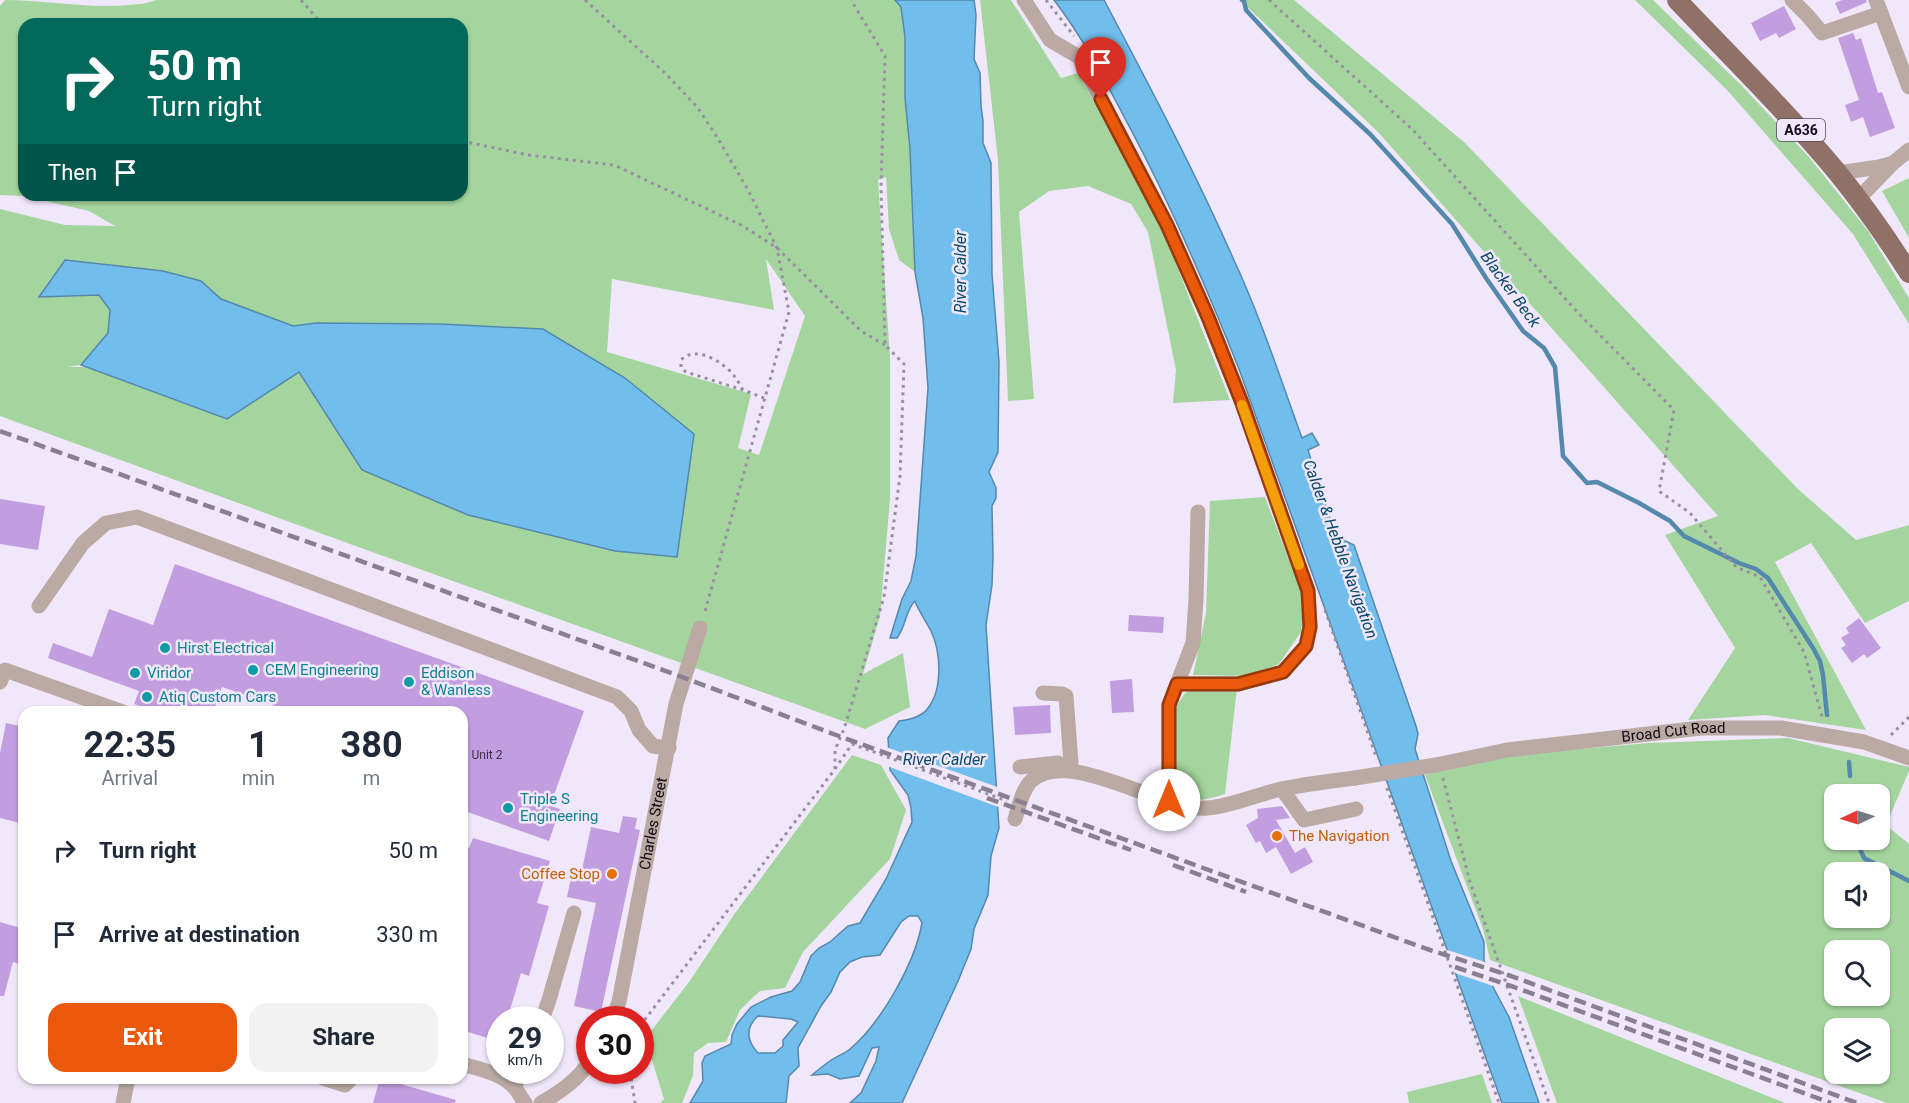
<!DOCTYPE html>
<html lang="en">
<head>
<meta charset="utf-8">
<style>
  :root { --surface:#fff; --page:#f2f2f3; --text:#1f2937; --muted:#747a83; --accent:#ea580c }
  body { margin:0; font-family:Roboto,sans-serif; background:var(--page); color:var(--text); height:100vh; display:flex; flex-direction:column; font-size:22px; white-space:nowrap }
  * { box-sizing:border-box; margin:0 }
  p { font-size:20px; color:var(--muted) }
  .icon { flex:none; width:33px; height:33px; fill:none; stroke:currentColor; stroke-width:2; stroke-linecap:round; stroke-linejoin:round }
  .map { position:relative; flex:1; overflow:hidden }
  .sheet { position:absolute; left:18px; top:706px; width:450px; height:378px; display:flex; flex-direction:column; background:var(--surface); border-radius:18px; box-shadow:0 2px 4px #0004 }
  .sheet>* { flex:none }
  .guide { position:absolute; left:18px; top:18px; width:450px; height:183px; border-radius:18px; box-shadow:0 2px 4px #0004; background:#00695c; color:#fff; overflow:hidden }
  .needle { width:39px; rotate:266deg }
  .controls { position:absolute; left:1824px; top:784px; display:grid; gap:12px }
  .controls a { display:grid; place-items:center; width:66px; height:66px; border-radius:12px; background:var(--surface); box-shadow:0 2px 4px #0004; font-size:30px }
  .speed { position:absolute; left:486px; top:1006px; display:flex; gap:12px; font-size:30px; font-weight:700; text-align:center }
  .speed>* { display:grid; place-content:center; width:78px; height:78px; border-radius:50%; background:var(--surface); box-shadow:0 2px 4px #0004; line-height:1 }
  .speed small { font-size:15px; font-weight:400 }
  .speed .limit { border:9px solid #d22; background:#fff; color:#111 }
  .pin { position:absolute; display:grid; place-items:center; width:51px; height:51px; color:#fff; margin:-62px -26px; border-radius:50% 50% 50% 0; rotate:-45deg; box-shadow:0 0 6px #0007 }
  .pin .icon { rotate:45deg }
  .me { position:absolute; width:66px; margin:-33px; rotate:0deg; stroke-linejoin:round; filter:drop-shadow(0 0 4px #0008) }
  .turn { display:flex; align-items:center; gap:21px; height:126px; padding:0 30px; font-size:27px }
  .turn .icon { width:78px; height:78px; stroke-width:2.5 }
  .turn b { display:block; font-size:42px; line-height:51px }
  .then { display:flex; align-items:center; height:57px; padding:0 30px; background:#0003; gap:12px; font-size:22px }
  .eta { display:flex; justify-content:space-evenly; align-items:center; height:102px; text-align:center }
  .eta b { font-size:36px; font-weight:700; line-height:42px }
  .cta { display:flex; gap:12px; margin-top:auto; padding:12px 30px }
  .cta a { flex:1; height:69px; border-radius:18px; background:var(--accent); color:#fff; font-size:24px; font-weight:700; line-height:69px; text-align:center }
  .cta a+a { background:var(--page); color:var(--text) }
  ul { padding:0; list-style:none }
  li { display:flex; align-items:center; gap:18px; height:84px; padding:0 30px }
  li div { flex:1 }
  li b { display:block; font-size:22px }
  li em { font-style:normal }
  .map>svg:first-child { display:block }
  .green { fill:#a5d59e; fill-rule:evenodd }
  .water { fill:#71beed; stroke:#5488ac; stroke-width:1.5; fill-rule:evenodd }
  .pier { fill:#f1e7fb }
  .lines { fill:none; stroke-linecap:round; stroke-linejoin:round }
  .stream { stroke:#5488ac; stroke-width:4.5 }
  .building { fill:#c29ee1 }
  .path { stroke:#9890a0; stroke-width:3; stroke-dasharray:3 4.5; stroke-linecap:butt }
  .minor { stroke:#bba9a3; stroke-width:15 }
  .major { stroke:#907167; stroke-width:20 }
  .rail { stroke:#888090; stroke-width:4.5; stroke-dasharray:12 6; stroke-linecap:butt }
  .minor-bridge { stroke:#bba9a3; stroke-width:15 }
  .route-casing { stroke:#983908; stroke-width:15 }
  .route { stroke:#ea580c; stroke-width:10 }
  .slow { stroke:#f59e0b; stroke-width:10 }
  .culture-dot { fill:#0f9aa8; stroke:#f1e7fb; stroke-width:2 }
  .food-dot { fill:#e8710a; stroke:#f1e7fb; stroke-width:2 }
  .labels { text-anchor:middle; stroke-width:5; stroke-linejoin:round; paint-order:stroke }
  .number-label { font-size:12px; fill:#3c2f48 }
  .shield { fill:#f1e7fb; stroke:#544c5a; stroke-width:1.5 }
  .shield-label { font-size:14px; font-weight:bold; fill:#100a15 }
  .culture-label { font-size:15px; fill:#0d838f; stroke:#f1e7fb; text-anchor:start }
  .street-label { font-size:15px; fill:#100a15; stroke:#f1e7fb }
  .food-label { font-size:15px; fill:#c56008; stroke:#f1e7fb; text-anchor:start }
  .water-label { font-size:16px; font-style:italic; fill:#094968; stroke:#f1e7fb }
</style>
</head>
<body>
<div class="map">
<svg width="1909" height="1103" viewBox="0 0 1909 1103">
  <rect width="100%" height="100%" fill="#f1e7fb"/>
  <g class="green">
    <path d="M5 0C47 0 87 9 129 5 138 4 147 4 156 0H895L901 7 905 37V98L910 149 915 272 899 260 889 229 886 177 878 180 890 358V499L880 616 863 674 903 653 910 707 865 729 361 548 0 416V209L65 225 115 226 89 211 24 196 0 195V6ZM24 24H462V195H24ZM766 259 805 316 759 455 738 448 751 394 607 352 612 279 774 310ZM65 260 201 281 221 299 293 326 316 323 441 324 677 556 615 551 362 470 299 372 227 419 87 367H67L81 365 108 333 110 310 99 295 39 297Z"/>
    <polygon points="980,0 1011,0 1061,78 1078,73 1160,224 1230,400 1173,403 1176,370 1148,232 1131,204 1088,186 1049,191 1019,212 1034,399 1008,401 998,160"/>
    <polygon points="1240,0 1294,0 1465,143 1798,489 1856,540 1909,525 1909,601 1865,623 1811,543 1775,562 1866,730 1765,715 1688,720 1735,648 1665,535 1718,516 1378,132"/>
    <polygon points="1635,0 1653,0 1741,85 1809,157 1868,231 1909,298 1909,324 1853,234 1728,91"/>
    <polygon points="1909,178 1909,238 1882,191"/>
    <polygon points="1265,497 1305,602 1301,632 1279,664 1247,676 1193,675 1206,613 1210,501"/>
    <path d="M1237 688 1225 794C1201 801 1185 807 1176 778V707L1185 693 1190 690Z"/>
    <path d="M1788 738 1909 767V771L1886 825 1909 844V1103H1887L1490 960 1483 929 1425 775 1511 755 1649 743ZM1834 795H1880V840H1834ZM1834 873H1880V918H1834ZM1834 951H1880V996H1834ZM1834 1029H1880V1074H1834Z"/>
    <polygon points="852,755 881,765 906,810 890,859 803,952 785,988 760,991 740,1010 726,1042 708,1043 694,1053 693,1076 682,1103 660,1103 664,1099 652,1060 641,1054 641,1044 689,982 733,916"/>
    <polygon points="1518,996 1785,1103 1557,1103"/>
    <polygon points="1482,1074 1492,1103 1409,1103 1407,1092"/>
  </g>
  <g class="water">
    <path d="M895 0H974L976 15 974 59 980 73 981 106 983 121V143L991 163 992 274 999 362 998 452 989 472 996 488V498L992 506 993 557 992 585 986 625 999 828 991 856 988 895 974 929 971 949 958 981 902 1103H850L861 1093 876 1061 879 1047 872 1048 859 1076 840 1079 828 1074 812 1075C818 1070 824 1065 830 1061 837 1056 844 1054 850 1049 881 1023 915 963 922 923L918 916H909L901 922 880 955 862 957 850 962 840 972 831 992 821 1006 798 1048 799 1066 789 1076 786 1103H690L703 1081 702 1063 705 1056 731 1044 732 1035 737 1024 751 1007 771 997 792 991 800 982 811 956 819 948 830 942 848 926 860 923 886 879 912 822 911 808 908 795 890 770 888 738 899 721C908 720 922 717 928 708 943 689 941 652 931 631 926 621 919 612 915 601 906 609 906 626 897 638H890L902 599 911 581 916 556 928 388 923 318 915 272 910 149 905 98V37L901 7ZM758 1016 791 1019 798 1022 783 1040V1046L775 1053H758C746 1040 745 1028 758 1016Z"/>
    <path d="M1054 0H1104C1149 85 1194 170 1233 258 1260 316 1280 377 1302 438L1312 433 1319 445 1308 450 1334 531 1343 540 1354 545 1416 726 1418 734 1415 749 1451 861 1484 942V960L1494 989 1509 1017 1539 1103H1502L1239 369C1206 286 1171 205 1129 126 1106 82 1084 39 1054 0Z"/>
    <polygon points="65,260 163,271 201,281 221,299 293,326 316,323 441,324 543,329 625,378 694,434 677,557 615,551 468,515 362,470 299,372 227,419 81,365 108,333 110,310 99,295 39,297"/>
  </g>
  <g class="pier">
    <polygon points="886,747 1000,788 1001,808 887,766"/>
    <polygon points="1444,949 1488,963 1496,987 1452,972"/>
  </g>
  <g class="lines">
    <g class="stream">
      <polyline points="1242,0 1244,1 1246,10 1309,78 1370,134 1452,224 1486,278 1523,331 1544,348 1555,367 1563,456 1587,483 1597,482 1639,503 1670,521 1684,536 1739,563 1756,569 1768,578 1813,648 1820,661 1823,675 1827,715"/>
      <polyline points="1849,762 1850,776"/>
      <polyline points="1850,789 1851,795"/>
      <polyline points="1856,840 1864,858 1909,881"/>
    </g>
  </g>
  <g class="building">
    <polygon points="1842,0 1866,0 1867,2 1840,14 1835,3"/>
    <polygon points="1784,6 1796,29 1779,38 1776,33 1760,41 1751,23"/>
    <polygon points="1853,33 1856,40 1861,38 1878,93 1882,92 1895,128 1870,137 1863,117 1851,122 1845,105 1859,100 1838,38"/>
    <polygon points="0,499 45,506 38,550 0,544"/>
    <polygon points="175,564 584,711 550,806 560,809 549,841 462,810 462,712 282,712 284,709 222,687 213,712 157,712 134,704 139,691 48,658 53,643 92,657 109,609 153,625"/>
    <polygon points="1129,615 1164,617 1163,633 1128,631"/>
    <polygon points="1859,618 1881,648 1867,658 1864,654 1852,663 1841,648 1846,645 1841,638 1849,633 1846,628"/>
    <polygon points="1132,679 1134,712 1112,713 1110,681"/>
    <polygon points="1050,705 1051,733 1015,735 1013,707"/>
    <polygon points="6,723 24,727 24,824 0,818 0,753"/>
    <polygon points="1282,806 1290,818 1276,820 1295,853 1305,847 1313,862 1291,874 1276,847 1266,853 1260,841 1256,843 1246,825 1258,818 1257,809"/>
    <polygon points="623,816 637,818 635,829 640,830 601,1012 574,1006 596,903 567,897 573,868 582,870 591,827 619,833"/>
    <polygon points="473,838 550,861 537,903 549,906 529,976 521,973 507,1020 500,1020 500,1042 462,1030 462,846 469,848"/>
    <polygon points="0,922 24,929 24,965 13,962 4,996 0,996"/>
    <polygon points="380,1078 456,1100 455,1103 373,1103"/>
  </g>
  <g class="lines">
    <g class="path">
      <polyline points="301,0 322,24"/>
      <polyline points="585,0 666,74 698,108 717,137 748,190 777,248 789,312 704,615"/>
      <polyline points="1046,0 1074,36"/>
      <polyline points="1269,0 1412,129 1579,314 1674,410 1659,491 1690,513 1736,567 1760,577 1804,652 1823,720"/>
      <polyline points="462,141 528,155 614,165 743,226 777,248 861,331 885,345"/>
      <path d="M743 390C740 386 738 380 735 377 725 363 696 344 681 360V368L686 372 743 390 764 398"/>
      <polyline points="1325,610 1377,759"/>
      <polyline points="1891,735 1909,717"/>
      <polyline points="835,769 835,750 844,729 884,597 900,476 904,364 885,345 881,186 885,56 851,0"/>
      <polyline points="1443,778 1470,882 1549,1103"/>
      <polyline points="1387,788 1499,1103"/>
      <polyline points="640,1026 835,769 852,744 1007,801"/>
      <polyline points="630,1071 635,1103"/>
    </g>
    <g class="minor">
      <polyline points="1024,0 1050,40 1079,57 1167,225 1208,317 1242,403 1308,591 1310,627 1306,646 1283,672 1238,684 1177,684"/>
      <polyline points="1792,0 1808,16 1822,33 1881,13"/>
      <polyline points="1876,0 1909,87"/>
      <polyline points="1838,173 1879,167 1890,164"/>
      <polyline points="1858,199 1893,163 1909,150"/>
      <polyline points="39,606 83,543 106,523 137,517 617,697 631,711 639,730 653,746 669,748"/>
      <polyline points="0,682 5,670 123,712"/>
      <polyline points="1043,693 1062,694 1066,696 1071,763"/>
      <path id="s1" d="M1436 765 1507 750 1701 728H1781L1864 742 1909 758"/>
      <polyline points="1020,767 1058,763"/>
      <polyline points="1282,789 1304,820 1356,809"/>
      <polyline points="1169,800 1169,705 1193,643 1196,600 1198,512"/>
      <path d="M1015 819C1019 807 1022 790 1031 781 1069 746 1161 812 1207 808 1232 806 1257 794 1282 789 1306 784 1331 781 1355 778"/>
      <polyline points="542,1020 549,1000 574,913"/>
      <path id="s2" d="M612 1020 619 1002 676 704 700 628"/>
      <path d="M462 1064C480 1069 501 1073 514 1087 518 1091 521 1098 525 1103"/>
      <polyline points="323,1078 345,1085 352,1078"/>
      <polyline points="514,1087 522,1071"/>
      <polyline points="123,1103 128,1078"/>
      <path d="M541 1103C560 1092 578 1080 590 1061"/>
    </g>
    <path class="major" d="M1677 0C1731 57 1787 112 1837 172 1863 204 1887 238 1909 273"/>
    <g class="rail">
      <polyline points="0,431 674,674 836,735 1427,949 1511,976 1857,1103"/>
      <polyline points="987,798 1131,850"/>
      <polyline points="1173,865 1246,892"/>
      <polyline points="1455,967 1514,987 1831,1103"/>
    </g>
    <polyline class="minor-bridge" points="1355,778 1436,765"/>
  </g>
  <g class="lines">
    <g class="route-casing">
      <polyline id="route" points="1101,99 1167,225 1208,317 1242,403 1308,591 1310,627 1306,646 1283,672 1238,684 1177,684 1169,705 1169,800"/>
    </g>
    <use href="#route" class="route"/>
    <polyline class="slow" points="1242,405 1299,565"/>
  </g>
  <g class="culture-dot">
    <circle cx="165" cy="648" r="6"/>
    <circle cx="253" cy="670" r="6"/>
    <circle cx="135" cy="673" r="6"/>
    <circle cx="409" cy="682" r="6"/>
    <circle cx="147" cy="697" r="6"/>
    <circle cx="508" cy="808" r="6"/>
  </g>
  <g class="food-dot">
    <circle cx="1277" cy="836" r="6"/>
    <circle cx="612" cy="874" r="6"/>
  </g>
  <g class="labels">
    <g class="number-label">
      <text x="487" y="759">Unit 2</text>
    </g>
    <rect class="shield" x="1777" y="119" width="48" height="22" rx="4.5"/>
    <g class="shield-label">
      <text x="1801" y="135">A636</text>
    </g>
    <g class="culture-label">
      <text x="177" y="653">Hirst Electrical</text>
      <text x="265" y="675">CEM Engineering</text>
      <text x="147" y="678">Viridor</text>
      <text x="421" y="678">Eddison<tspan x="421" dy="17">&amp; Wanless</tspan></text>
      <text x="159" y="702">Atiq Custom Cars</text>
      <text x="520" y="804">Triple S<tspan x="520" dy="17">Engineering</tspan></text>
    </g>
    <g class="street-label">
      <text dy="5" stroke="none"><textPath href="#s1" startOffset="240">Broad Cut Road</textPath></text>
      <text dy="5" stroke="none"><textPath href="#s2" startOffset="201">Charles Street</textPath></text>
    </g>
    <g class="food-label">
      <text x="1289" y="841">The Navigation</text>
      <text x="600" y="879" text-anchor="end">Coffee Stop</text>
    </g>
    <g class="water-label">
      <text transform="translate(960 272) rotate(-90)" y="6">River Calder</text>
      <text transform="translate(1511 289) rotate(54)" y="6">Blacker Beck</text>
      <text transform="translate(1341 549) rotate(70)" y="6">Calder &amp; Hebble Navigation</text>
      <text x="944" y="765">River Calder</text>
    </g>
  </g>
</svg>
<div class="controls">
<a><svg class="needle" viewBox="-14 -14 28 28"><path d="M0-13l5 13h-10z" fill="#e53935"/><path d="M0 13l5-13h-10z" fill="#747a83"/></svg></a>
<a><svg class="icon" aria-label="sound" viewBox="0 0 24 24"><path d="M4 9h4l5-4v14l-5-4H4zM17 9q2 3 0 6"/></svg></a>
<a><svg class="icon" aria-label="search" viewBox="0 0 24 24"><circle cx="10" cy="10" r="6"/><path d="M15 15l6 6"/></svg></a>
<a><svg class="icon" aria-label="layers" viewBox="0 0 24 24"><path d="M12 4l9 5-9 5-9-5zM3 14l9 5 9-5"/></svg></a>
</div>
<div class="speed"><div>29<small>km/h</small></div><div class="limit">30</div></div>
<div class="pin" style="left:1101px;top:99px;background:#d93025"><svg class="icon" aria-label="arrive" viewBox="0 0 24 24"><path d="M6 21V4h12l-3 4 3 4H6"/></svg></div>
<svg class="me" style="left:1169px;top:800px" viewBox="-20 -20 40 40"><circle r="19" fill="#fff"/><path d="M0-13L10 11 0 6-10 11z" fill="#ea580c"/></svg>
<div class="guide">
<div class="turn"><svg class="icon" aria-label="right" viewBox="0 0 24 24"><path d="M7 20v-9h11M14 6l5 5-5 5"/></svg><div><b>50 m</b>Turn right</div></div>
<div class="then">Then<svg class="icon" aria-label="arrive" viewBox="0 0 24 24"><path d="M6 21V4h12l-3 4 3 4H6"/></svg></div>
</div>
<section class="sheet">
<div class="eta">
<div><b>22:35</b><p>Arrival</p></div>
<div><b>1</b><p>min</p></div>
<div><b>380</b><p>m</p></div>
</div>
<ul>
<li><svg class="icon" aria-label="right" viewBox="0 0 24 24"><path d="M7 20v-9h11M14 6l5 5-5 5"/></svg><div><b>Turn right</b></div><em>50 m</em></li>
<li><svg class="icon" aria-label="arrive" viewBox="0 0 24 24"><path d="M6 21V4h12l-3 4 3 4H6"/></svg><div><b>Arrive at destination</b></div><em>330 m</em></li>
</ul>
<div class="cta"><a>Exit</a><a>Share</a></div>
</section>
</div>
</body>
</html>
